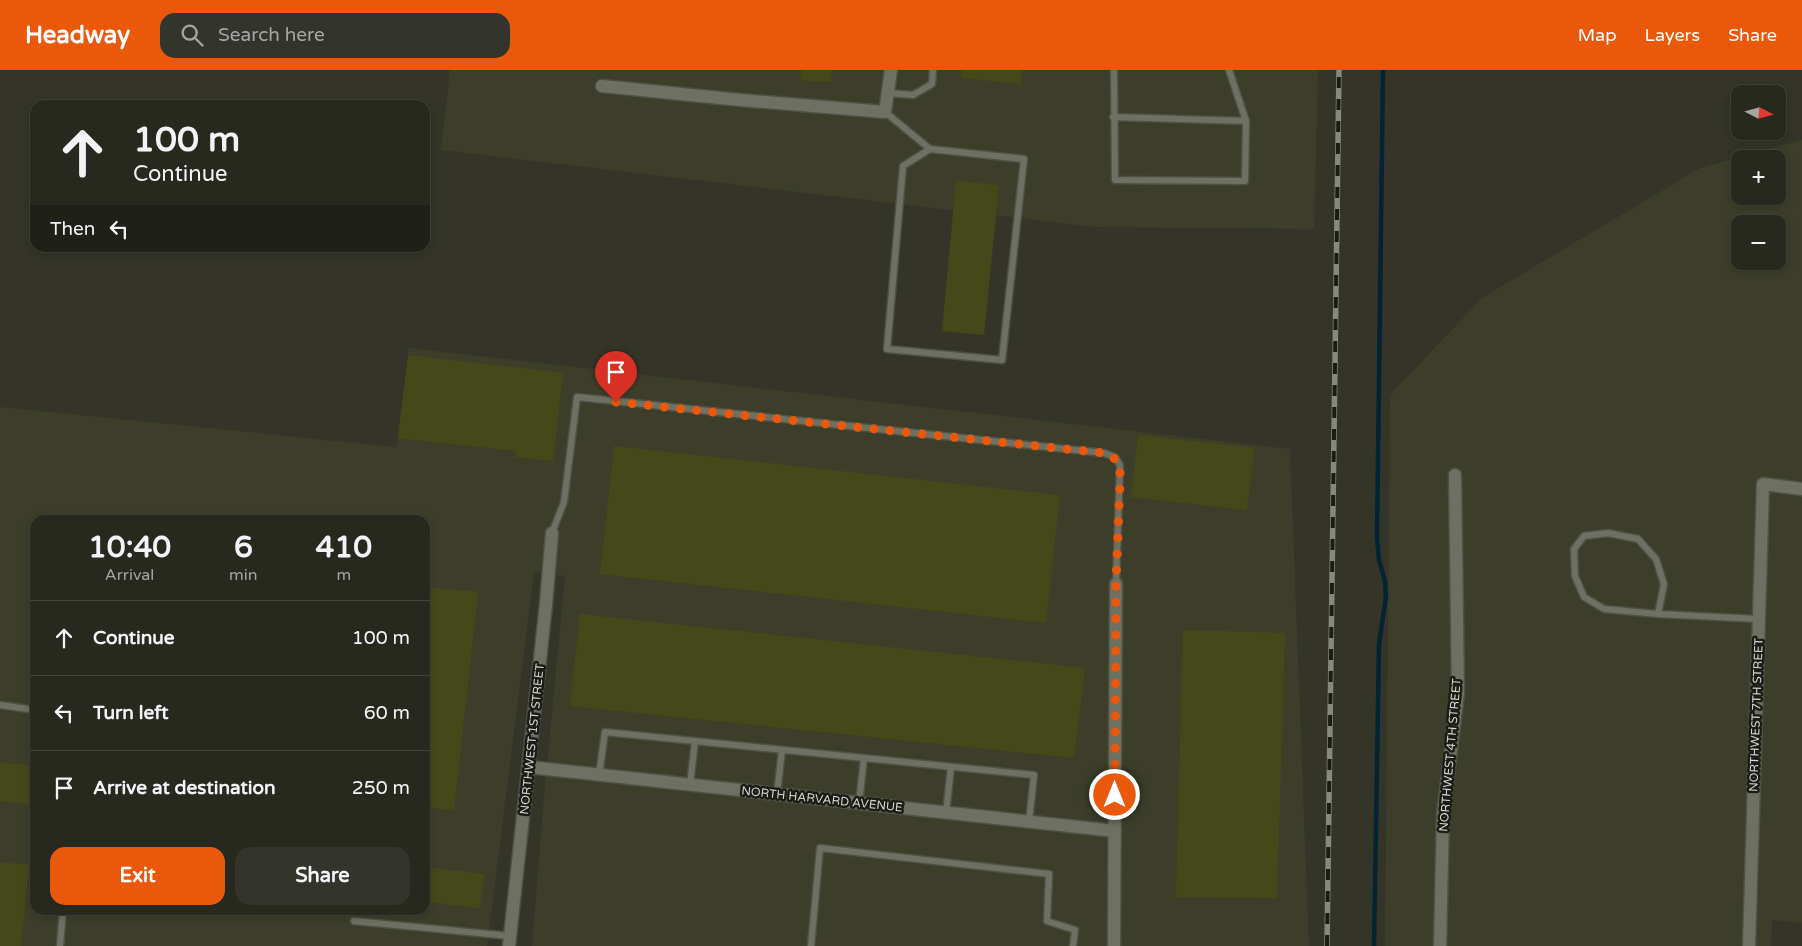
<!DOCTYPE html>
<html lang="en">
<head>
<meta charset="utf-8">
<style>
  :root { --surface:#27281e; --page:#33342b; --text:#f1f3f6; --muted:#a4a6a4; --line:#43443c; --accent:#ea580c }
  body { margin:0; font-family:"Varela Round",sans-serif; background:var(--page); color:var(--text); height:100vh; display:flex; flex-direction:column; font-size:19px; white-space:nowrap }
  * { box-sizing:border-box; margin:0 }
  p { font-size:16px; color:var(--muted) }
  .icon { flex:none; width:28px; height:28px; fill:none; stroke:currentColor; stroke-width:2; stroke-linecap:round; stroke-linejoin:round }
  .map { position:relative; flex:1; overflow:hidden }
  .drawer { position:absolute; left:30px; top:445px; width:400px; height:400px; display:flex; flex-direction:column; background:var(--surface); border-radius:15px; box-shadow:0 2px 8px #0003,0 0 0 1px var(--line) }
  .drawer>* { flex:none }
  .hud { position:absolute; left:30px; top:30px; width:400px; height:152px; border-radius:15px; box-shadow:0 2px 8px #0003,0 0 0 1px var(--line); background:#27281e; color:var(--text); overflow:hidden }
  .needle { width:32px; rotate:96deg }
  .fabs { position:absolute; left:1731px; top:15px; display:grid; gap:10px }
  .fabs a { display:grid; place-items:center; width:55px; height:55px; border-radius:10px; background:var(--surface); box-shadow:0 2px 8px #0003,0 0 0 1px var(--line); font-size:25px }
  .pin { position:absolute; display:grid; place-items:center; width:42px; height:42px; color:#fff; margin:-51px -21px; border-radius:50% 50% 50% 0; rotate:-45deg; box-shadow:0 0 5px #0007 }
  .pin .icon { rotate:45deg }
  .me { position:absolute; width:55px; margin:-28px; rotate:0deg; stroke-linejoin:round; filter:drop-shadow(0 0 4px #0008) }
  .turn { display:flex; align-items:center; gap:18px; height:105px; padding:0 20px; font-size:22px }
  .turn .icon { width:65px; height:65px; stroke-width:2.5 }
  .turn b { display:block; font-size:35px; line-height:42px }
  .then { display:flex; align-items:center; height:48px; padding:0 20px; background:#0003; gap:10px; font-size:19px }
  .eta { display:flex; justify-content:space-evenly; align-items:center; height:85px; text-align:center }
  .eta b { font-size:30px; font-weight:800; line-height:35px }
  .button { display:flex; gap:10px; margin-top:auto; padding:10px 20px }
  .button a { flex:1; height:58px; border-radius:15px; background:var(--accent); color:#fff; font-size:20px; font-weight:800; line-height:58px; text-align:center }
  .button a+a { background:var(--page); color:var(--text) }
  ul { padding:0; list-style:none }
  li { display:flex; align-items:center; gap:15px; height:75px; padding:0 20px; border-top:1px solid var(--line) }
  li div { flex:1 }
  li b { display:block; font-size:19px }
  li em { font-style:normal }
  header { display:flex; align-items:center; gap:30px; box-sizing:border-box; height:70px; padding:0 25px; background:var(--accent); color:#fff }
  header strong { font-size:24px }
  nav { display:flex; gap:28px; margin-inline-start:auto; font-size:18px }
  .search { width:350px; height:45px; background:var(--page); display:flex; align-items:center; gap:12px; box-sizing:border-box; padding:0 18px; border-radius:15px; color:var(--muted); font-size:19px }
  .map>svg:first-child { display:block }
  .built { fill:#3c3e2a; fill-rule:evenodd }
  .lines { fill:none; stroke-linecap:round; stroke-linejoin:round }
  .stream { stroke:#052433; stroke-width:4.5 }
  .building { fill:#454919 }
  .service-casing { stroke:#4f5145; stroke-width:9 }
  .minor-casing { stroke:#4f5145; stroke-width:15 }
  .service { stroke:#6e7061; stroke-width:6 }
  .minor { stroke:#6e7061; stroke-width:12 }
  .rail-casing { stroke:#88897e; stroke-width:5.5 }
  .rail { stroke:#1b1c16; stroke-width:4; stroke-dasharray:11; stroke-linecap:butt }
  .route { stroke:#ea580c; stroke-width:9; stroke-dasharray:0 16.2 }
  .labels { text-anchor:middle; stroke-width:5; stroke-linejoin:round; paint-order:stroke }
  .street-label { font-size:12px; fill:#d6d7cf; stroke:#1b1c16 }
</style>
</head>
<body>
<header>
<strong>Headway</strong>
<div class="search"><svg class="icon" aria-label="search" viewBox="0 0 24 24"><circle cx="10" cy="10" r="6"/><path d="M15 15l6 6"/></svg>Search here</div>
<nav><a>Map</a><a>Layers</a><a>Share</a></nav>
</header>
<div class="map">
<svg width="1802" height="876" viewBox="0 0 1802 876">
  <rect width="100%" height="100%" fill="#343528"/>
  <g class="built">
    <polygon points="450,0 1318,0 1314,159 1095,157 441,80"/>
    <path d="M1802 70V853L1772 850 1771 876H1385L1390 325 1482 228 1700 98ZM1740 89H1778V126H1740ZM1740 154H1778V191H1740Z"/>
    <path d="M409 278 1290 379 1309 876H532L544 726 565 506 534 502 487 876H0V337L396 377ZM35 450H425V840H35Z"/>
  </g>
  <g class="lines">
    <polyline class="stream" points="1374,876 1379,574 1386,526 1385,511 1379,490 1377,467 1383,0"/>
  </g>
  <g class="building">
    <polygon points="802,0 832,0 831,12 800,10"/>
    <polygon points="962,0 1022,0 1021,14 961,8"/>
    <polygon points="956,111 999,115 984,265 942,261"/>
    <polygon points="408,285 563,303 553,391 515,387 516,381 398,368"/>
    <polygon points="1138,365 1254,378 1247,440 1131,427"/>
    <polygon points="614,376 1060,425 1046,553 600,504"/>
    <polygon points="425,517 478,522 454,740 425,737"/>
    <polygon points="580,544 1085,598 1074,688 570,636"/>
    <polygon points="1183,560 1285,563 1277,828 1176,827"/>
    <polygon points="0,692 35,696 35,735 0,731"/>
    <polygon points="0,792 29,795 21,876 0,876"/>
    <polygon points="425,797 484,804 480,838 425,832"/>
  </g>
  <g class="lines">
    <g class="service-casing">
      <g id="service">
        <polyline points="1114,0 1115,110 1245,111 1246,51 1229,0"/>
        <polyline points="888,23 913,25 932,14 933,0"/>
        <polyline points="885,42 930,79 1024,89 1002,290 887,279 903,96 930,79"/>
        <polyline points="1113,47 1246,51"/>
        <polyline points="552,463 564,432 577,327 1104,383 1115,387 1120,395 1116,514"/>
        <polyline points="1658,544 1664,514 1656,489 1638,469 1608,463 1584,466 1574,479 1575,506 1584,527 1604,539 1658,544 1758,549"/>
        <polyline points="0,635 35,640"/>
        <polyline points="599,705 605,662 1034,705 1029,752"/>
        <polyline points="690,715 695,671"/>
        <polyline points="777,724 782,680"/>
        <polyline points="859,733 864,688"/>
        <polyline points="946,743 951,697"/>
        <polyline points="354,851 510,866"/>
        <polyline points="60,876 63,840"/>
        <polyline points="811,876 820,778 1049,804 1047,851 1075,860 1073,876"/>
      </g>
    </g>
    <g class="minor-casing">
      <g id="minor">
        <polyline points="602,16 740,30 885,42 891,0"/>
        <polyline points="529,697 1115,761"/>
        <polyline points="509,876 546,534 552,463"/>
        <polyline points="1114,876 1116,514"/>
        <polyline points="1440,876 1443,745 1458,623 1455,405"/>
        <polyline points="1749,876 1763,414 1802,419"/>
      </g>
    </g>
    <use href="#service" class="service"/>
    <use href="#minor" class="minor"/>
    <g class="rail-casing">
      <polyline id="rail" points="1327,876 1339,0"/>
    </g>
    <use href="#rail" class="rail"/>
  </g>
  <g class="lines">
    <path class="route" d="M616 332 1104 383C1121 390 1120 395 1120 412L1116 514 1115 725"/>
  </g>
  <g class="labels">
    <g class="street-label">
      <text transform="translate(1756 645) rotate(-88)" y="4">NORTHWEST 7TH STREET</text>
      <text transform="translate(532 669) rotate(-84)" y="4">NORTHWEST 1ST STREET</text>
      <text transform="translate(1450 685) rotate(-85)" y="4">NORTHWEST 4TH STREET</text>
      <text transform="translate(822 729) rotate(6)" y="4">NORTH HARVARD AVENUE</text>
    </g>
  </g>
</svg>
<div class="fabs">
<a><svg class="needle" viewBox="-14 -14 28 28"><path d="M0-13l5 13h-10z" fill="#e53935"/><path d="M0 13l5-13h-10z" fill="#a4a6a4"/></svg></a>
<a>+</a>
<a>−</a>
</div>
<div class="pin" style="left:616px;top:332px;background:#d93025"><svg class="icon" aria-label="arrive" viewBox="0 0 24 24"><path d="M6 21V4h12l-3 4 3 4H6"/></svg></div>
<svg class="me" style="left:1115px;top:725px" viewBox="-20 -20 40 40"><circle r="17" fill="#ea580c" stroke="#fff" stroke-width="3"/><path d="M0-11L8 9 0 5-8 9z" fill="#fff"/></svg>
<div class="hud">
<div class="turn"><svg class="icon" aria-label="ahead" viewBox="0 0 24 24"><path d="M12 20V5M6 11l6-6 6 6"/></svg><div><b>100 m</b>Continue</div></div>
<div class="then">Then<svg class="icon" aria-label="left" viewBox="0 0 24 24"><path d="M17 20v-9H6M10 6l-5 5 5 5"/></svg></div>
</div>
<section class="drawer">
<div class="eta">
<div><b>10:40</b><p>Arrival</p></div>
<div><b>6</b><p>min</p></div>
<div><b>410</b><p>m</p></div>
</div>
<ul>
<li><svg class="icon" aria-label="ahead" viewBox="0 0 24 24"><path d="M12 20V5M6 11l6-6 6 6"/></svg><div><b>Continue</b></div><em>100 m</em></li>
<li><svg class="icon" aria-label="left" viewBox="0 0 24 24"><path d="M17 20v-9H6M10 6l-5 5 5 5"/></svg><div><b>Turn left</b></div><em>60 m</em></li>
<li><svg class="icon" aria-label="arrive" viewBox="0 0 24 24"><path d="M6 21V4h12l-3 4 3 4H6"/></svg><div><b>Arrive at destination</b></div><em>250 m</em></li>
</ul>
<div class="button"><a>Exit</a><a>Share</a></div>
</section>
</div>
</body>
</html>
